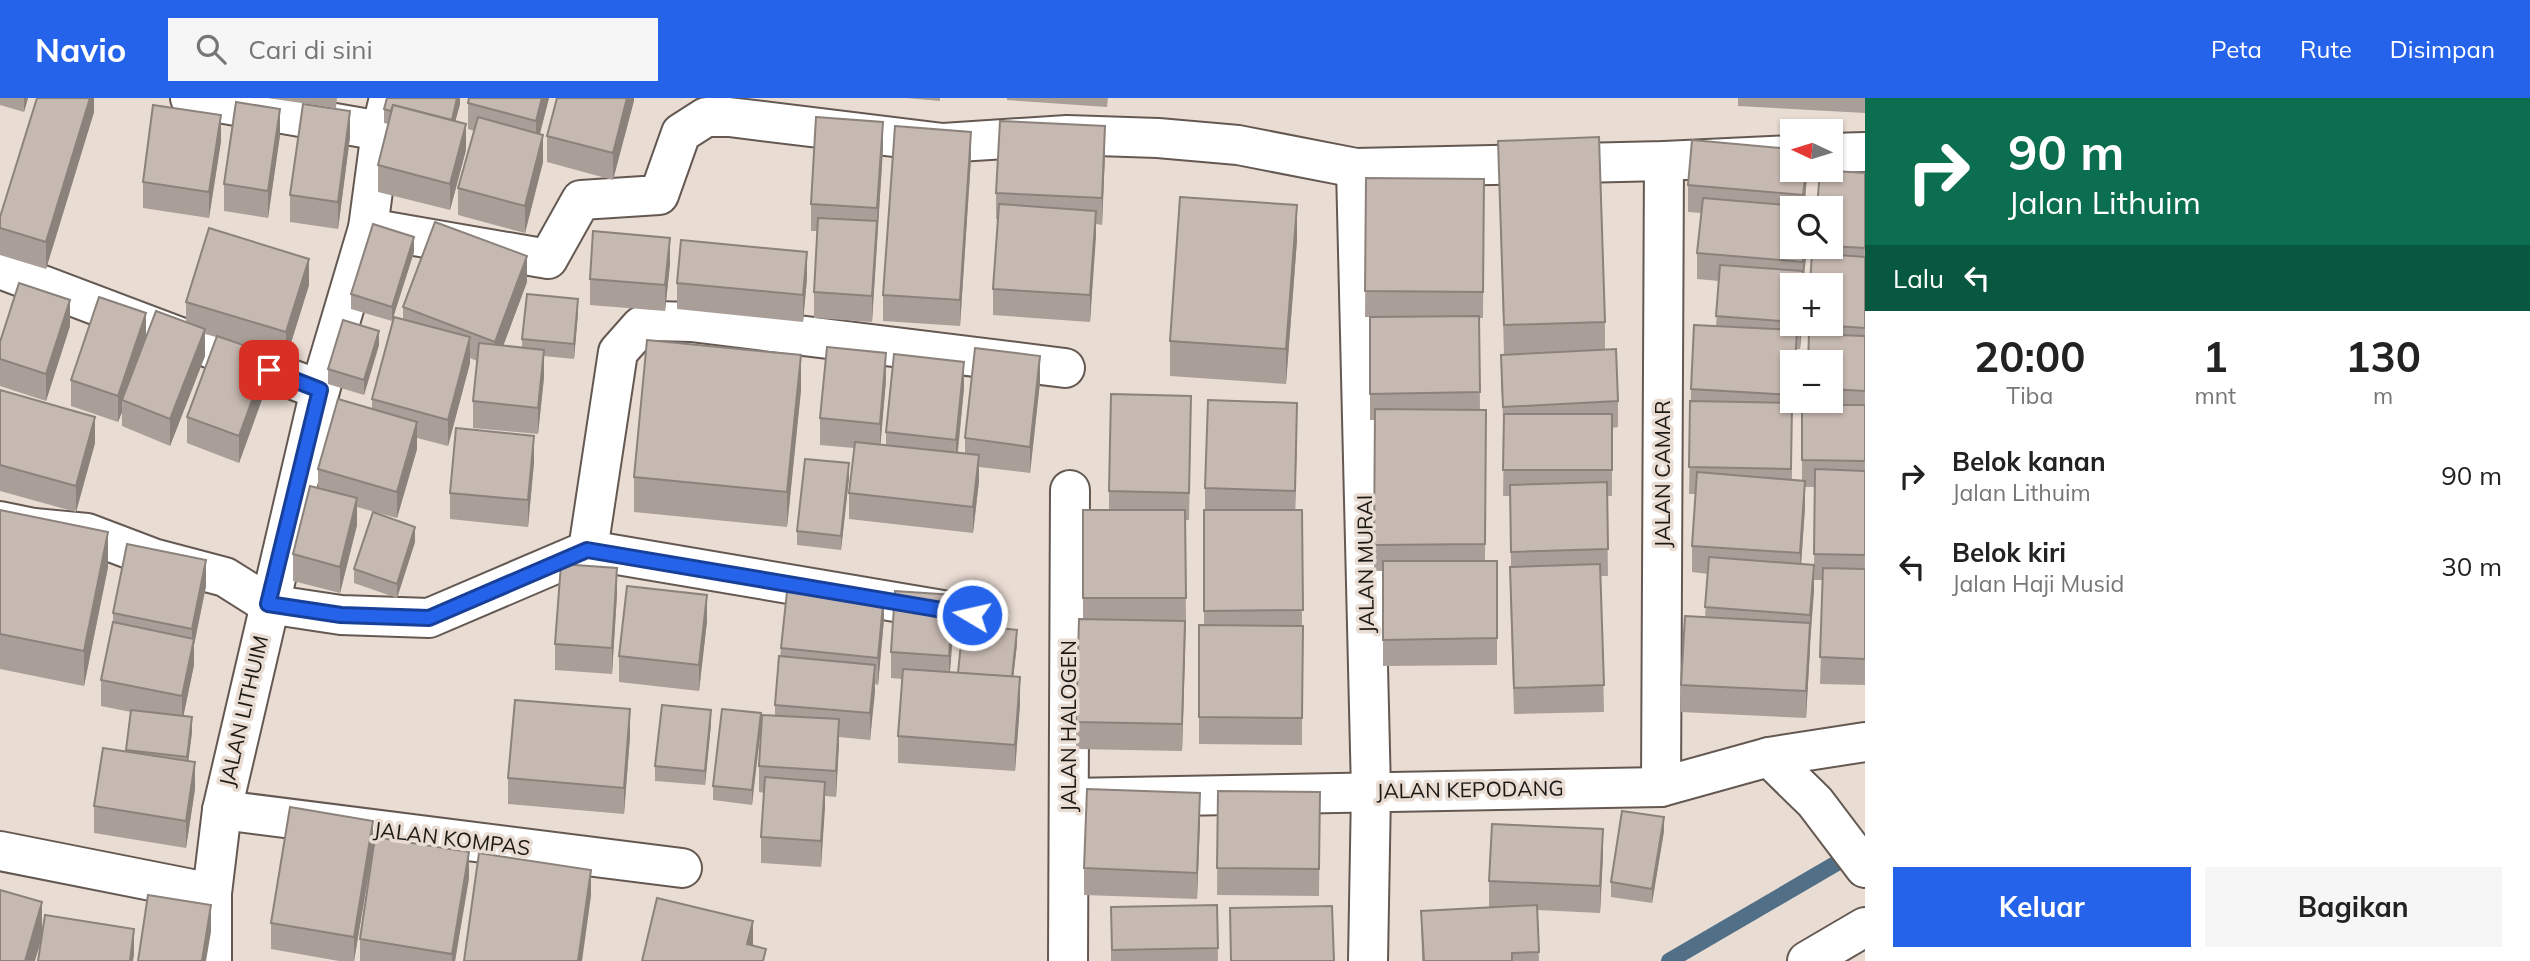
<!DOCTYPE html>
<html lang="id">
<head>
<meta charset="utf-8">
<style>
  :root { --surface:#fff; --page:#f6f6f6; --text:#222; --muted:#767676; --accent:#2563eb }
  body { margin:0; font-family:Mulish,sans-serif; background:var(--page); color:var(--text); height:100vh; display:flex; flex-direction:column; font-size:26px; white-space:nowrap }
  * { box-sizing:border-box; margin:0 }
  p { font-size:23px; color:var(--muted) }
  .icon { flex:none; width:38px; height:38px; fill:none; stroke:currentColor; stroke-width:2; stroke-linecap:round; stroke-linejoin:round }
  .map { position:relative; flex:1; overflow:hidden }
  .sheet { display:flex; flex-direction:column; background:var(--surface); width:665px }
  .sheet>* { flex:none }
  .hud { background:#0b6e4f; color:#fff; overflow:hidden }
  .needle { width:46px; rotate:274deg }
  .tools { position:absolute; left:1780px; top:21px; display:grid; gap:14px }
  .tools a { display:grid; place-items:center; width:63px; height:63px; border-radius:0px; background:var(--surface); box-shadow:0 2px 5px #0004; font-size:35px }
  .pin { position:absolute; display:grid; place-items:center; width:60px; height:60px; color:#fff; margin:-30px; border-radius:14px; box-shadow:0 4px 10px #0006 }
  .me { position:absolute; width:77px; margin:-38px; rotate:279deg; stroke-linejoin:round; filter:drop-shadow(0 0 5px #0008) }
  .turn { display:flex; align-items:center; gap:24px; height:147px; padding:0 28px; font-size:32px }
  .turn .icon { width:91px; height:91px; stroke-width:2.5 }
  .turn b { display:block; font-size:49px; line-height:60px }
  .then { display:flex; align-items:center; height:66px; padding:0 28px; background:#0003; gap:14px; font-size:26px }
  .eta { display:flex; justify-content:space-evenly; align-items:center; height:119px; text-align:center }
  .eta b { font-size:42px; font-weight:700; line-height:49px }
  .primary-button { display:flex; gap:14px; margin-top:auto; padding:14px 28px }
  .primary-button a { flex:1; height:80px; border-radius:0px; background:var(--accent); color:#fff; font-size:28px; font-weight:700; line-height:80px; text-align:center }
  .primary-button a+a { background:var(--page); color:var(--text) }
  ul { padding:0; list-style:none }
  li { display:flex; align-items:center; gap:21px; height:91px; padding:0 28px }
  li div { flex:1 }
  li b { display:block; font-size:26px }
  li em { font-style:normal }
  header { display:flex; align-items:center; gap:42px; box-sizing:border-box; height:98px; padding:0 35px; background:var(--accent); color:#fff }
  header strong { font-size:33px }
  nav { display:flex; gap:38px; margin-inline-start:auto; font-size:24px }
  .search { width:490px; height:63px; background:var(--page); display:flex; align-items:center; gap:18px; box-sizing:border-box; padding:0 24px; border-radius:0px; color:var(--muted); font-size:26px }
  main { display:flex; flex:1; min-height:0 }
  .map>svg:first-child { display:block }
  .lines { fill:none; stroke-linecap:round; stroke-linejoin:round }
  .stream { stroke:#517087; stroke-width:16 }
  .street-casing { stroke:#645952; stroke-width:42 }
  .street { stroke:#fff; stroke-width:38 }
  .wall { fill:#aa9f98; fill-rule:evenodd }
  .shaded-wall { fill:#8b827c }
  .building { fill:#c6b9b1; stroke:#8b827c; stroke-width:2 }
  .route-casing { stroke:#184099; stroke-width:18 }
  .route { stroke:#2563eb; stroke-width:12 }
  .labels { text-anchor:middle; stroke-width:7; stroke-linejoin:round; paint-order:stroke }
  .street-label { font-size:21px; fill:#1d1915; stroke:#e9dcd3 }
</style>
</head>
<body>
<header>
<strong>Navio</strong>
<div class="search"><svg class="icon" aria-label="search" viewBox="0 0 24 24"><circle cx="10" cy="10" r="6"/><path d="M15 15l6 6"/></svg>Cari di sini</div>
<nav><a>Peta</a><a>Rute</a><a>Disimpan</a></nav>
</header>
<main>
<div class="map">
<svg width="1865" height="863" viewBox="0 0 1865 863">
  <rect width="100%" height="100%" fill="#e9dcd3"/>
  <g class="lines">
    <polyline class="stream" points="1669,863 1854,755"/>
    <g class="street-casing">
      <g id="street">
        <polyline points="190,0 381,33"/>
        <polyline points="1830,55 1865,54"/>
        <polyline points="1356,70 1371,693 1368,863"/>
        <polyline points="368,130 548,161 581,102 659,97 681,35 706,19 729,19 943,45 1067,37 1158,40 1238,47 1356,70 1664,63 1792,57"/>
        <polyline points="0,171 320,292"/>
        <polyline points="0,423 34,430 87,435 153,460 225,479 268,506 341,517 429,520 588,452 972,517"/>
        <polyline points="588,452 618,254 641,228 656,223 691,224 1065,270"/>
        <polyline points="1769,659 1815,704 1865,770"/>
        <polyline points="1661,689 1664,63"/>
        <polyline points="1069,700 1661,689 1769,659 1865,644"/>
        <polyline points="222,712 682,770"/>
        <polyline points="0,753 212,795"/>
        <polyline points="212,863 212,795 222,712 320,292 368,130 381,33 389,0"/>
        <polyline points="1068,863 1070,392"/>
        <polyline points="1807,863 1865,829"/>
      </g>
    </g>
    <use href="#street" class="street"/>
  </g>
  <g class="wall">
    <polygon points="0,0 28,0 24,14 0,7"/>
    <polygon points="94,0 94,14 46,171 0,157 0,119"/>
    <polygon points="267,0 337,0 336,10"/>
    <polygon points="460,0 460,6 455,23 466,52 450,112 378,94 378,67 388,26 384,25 384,11"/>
    <polygon points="549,0 540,36 543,64 525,135 458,117 458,90 474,33 468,31 468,5"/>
    <polygon points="634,0 613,82 547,64 547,38"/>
    <polygon points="906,0 940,0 940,3"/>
    <polygon points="1007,0 1108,0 1107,9 1007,2"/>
    <polygon points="1738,0 1865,0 1865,15 1738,8"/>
    <polygon points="280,37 268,120 224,113 224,86"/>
    <polygon points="350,39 338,131 290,124 290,97"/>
    <polygon points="221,43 209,120 143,110 143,84"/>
    <polygon points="1498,43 1605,224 1605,252 1618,303 1618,329 1612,330 1612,398 1607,398 1608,478 1601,478 1604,614 1514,616 1510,496 1511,469 1510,398 1503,398 1504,335 1501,284 1501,257 1504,257"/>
    <polygon points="883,50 872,224 814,220 814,194 817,133 811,133 811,106"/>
    <polygon points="1105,55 1102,127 1096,126 1090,224 993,217 993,191 998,121 996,121 996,95"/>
    <polygon points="971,60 960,228 883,223 883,197"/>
    <path d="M1807 72 1805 109 1807 149 1803 187H1792V226H1802L1800 251H1797L1796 264H1792V303H1794L1792 323V382H1802V307H1807V303H1830V264L1808 253V226L1814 149H1830V110L1865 75V587L1820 586 1823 482H1814L1806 620 1681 614V587L1705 519 1708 476 1692 474V448L1696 396H1689L1691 291 1716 228 1719 183 1697 181V155L1701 115 1688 114V87ZM1805 389H1815L1814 467 1801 466 1805 409Z"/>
    <polygon points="1366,80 1484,81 1483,220 1479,220 1480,312 1486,312 1485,463 1497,463 1497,567 1383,568 1383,473 1374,473 1375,322 1370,322 1370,219 1365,219"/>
    <polygon points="1297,142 1286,286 1170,278 1170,243"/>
    <polygon points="414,154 392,223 351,211 351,196"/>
    <polygon points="670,166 665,213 590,207 590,181"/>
    <polygon points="807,180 803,224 677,211 677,185"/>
    <polygon points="527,184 503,248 522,250 522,241 578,215 574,261 544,258 544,279 538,336 473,330 473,303 477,263 470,260 470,265 448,348 417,340 417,351 397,420 357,409 357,427 340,495 293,483 293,456 318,390 318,371 372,311 372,301 403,221 403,209"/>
    <polygon points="309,187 286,261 254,251 269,282 239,365 187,345 187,319 216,239 205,236 205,258 170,348 122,328 122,314 118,324 71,308 71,282 146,239 186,224 186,204"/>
    <polygon points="70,228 46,303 0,288 0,244"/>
    <polygon points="379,247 364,297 328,286 328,271"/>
    <polygon points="886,282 880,346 886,347 886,334 964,290 958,355 965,355 965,340 1040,284 1030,375 979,369 979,383 973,435 849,421 849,395 854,350 820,347 820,320"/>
    <polygon points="0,292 95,345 76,414 0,393"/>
    <polygon points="801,292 787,429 634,414 634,379"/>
    <polygon points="1191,324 1189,422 1185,422 1186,527 1182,653 1076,651 1076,624 1083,521 1083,412 1109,412 1109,393"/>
    <polygon points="1297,332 1295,412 1302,412 1302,647 1199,646 1199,527 1204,527 1204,412 1205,412 1205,390"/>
    <polygon points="534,364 528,429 450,421 450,395"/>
    <polygon points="849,380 841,452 797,447 797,433"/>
    <polygon points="0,412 108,469 84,588 0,571"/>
    <polygon points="415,444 397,500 354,485 354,471"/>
    <polygon points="206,488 194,547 194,567 183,618 192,634 188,663 195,691 186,750 94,735 94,708 126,653 131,614 101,608 101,582 113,524 113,515"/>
    <polygon points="617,496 612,576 555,572 555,546"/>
    <polygon points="884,521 878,587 875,586 870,642 839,639 836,699 825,698 821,769 761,765 761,739 764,695 759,694 759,668 775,618 775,607 781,550"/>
    <polygon points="707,523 699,593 619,584 619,558"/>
    <polygon points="954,523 950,574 958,575 1017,546 1013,579 1020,606 1015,673 898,665 898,638 902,581 891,580 891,554"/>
    <polygon points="761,615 752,707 713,702 713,688"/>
    <polygon points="711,626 705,687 655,683 655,668"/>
    <polygon points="630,638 624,716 508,706 508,680"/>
    <polygon points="1218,693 1320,694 1319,798 1217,797"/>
    <polygon points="1200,722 1197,801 1084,797 1084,770"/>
    <polygon points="1664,733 1652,805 1611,799 1611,784"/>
    <polygon points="373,750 354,863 339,863 271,851 271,825"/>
    <polygon points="1603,757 1600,815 1537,812 1539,863 1422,863 1421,813 1489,810 1489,783"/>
    <polygon points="469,780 455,863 360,863 360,841"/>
    <polygon points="1217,807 1218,863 1111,863 1111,809"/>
  </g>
  <g class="shaded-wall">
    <polygon points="24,0 28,0 24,14"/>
    <polygon points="90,0 94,0 94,14 46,171 46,144"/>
    <polygon points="457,0 460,0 460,6 450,43 450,28"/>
    <polygon points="542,0 549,0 536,50 536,23"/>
    <polygon points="627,0 634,0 634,3 613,82 613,55"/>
    <polygon points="280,11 280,37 268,120 268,93"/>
    <polygon points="350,13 350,39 338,131 338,104"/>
    <polygon points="221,17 221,43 209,120 209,94"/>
    <polygon points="883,24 883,50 872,224 872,198"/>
    <polygon points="466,26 466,52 450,112 450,86"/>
    <polygon points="1105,28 1105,55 1102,127 1102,100"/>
    <polygon points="971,34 971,60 960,228 960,202"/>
    <polygon points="543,37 543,64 525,135 525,108"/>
    <polygon points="1806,72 1807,72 1807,79 1804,110 1803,110"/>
    <polygon points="1297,107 1297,142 1286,286 1286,251"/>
    <polygon points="1096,113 1096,139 1090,224 1090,197"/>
    <polygon points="414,139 414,154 392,223 392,209"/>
    <polygon points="670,140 670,166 665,213 665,187"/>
    <polygon points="1804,149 1807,149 1803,187 1802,187"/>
    <polygon points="807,154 807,180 803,224 803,197"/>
    <polygon points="527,158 527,184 495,270 495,244"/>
    <polygon points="309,161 309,187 286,261 286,234"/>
    <polygon points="578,201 578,215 574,261 574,246"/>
    <polygon points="70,202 70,228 46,303 46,276"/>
    <polygon points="146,215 146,242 122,302 122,314 118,324 118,298"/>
    <polygon points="1800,226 1802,226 1800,251"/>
    <polygon points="205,231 205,258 170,348 170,321"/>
    <polygon points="379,233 379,247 364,297 364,282"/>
    <polygon points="470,239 470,265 448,348 448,322"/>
    <polygon points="544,252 544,279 538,336 538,310"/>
    <polygon points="886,255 886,282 880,353 880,326"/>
    <polygon points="269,256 269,282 239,365 239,338"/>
    <polygon points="801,257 801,292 787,429 787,394"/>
    <polygon points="1040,258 1040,284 1030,375 1030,349"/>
    <polygon points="964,264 964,290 956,368 956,342"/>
    <polygon points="1297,305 1297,332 1295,419 1295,393"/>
    <polygon points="95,319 95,345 76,414 76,388"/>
    <polygon points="417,324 417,351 397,420 397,394"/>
    <polygon points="534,338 534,364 528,429 528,402"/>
    <polygon points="979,357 979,383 973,435 973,409"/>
    <polygon points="849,365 849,380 841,452 841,438"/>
    <polygon points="1805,383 1805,409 1800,482 1800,455"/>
    <polygon points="357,400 357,427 340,495 340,469"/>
    <polygon points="415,429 415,444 397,500 397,486"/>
    <polygon points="108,434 108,469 84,588 84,553"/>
    <polygon points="206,462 206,488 194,547 194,567 182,625 182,598 192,550 192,531"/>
    <polygon points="1814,467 1814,494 1810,544 1810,517"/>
    <polygon points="617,470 617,496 612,576 612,550"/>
    <polygon points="884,495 884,521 878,587 878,560"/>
    <polygon points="707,497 707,523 699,593 699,567"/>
    <polygon points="954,497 954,523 949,584 949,558"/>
    <polygon points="1185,523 1185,550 1182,653 1182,626"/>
    <polygon points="1810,525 1810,551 1806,620 1806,593"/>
    <polygon points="1017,532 1017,546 1011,599 1011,584"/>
    <polygon points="875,567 875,594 870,642 870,615"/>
    <polygon points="1020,579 1020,606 1015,673 1015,647"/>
    <polygon points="630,611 630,638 624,716 624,690"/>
    <polygon points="711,612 711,626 705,687 705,673"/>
    <polygon points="761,615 761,630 752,707 752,692"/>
    <polygon points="192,619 192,634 187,674 187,659"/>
    <polygon points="839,621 839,647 836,699 836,673"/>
    <polygon points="195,664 195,691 186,750 186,723"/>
    <polygon points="825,684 825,710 821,769 821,743"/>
    <polygon points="1200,695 1200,722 1197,801 1197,775"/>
    <polygon points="1664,719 1664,733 1652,805 1652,791"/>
    <polygon points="373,723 373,750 354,863 354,839"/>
    <polygon points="1603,731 1603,757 1600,815 1600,788"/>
    <polygon points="469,754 469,780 455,863 452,863 452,856"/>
    <polygon points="591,772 591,798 582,863 578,863"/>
    <polygon points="42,804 42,839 35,863 25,863"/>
    <polygon points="211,807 211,834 206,863 202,863"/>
    <polygon points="753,823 753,850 747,846"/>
    <polygon points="134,831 134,857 133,863 130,863"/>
  </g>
  <g class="building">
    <polygon points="37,0 90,0 46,144 0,130 0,119"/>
    <polygon points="387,0 457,0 452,22 393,7 391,13 384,11"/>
    <polygon points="469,0 542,0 536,23 468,5"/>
    <polygon points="557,0 627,0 613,55 547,38"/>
    <polygon points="236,4 280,11 268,93 224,86"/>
    <polygon points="303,6 350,13 338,104 290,97"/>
    <polygon points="153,7 221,17 209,94 143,84"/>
    <polygon points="393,7 466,26 450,86 378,67"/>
    <polygon points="478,19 543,37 525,108 458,90"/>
    <polygon points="816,19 883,24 877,110 811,106"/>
    <polygon points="1000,23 1105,28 1102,100 996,95"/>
    <polygon points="895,28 971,34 960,202 883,197"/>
    <polygon points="1599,39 1605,224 1504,227 1498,43"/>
    <polygon points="1692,42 1792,51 1792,72 1806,72 1803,97 1688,87"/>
    <polygon points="1820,72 1865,75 1865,150 1830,148 1830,110 1817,110"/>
    <polygon points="1366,80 1484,81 1483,194 1365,193"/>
    <polygon points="1180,99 1297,107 1286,251 1170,243"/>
    <polygon points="1703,100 1808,109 1792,110 1792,149 1804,149 1803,164 1697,155"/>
    <polygon points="999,106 1096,113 1090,197 993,191"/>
    <polygon points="818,120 877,123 872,198 814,194"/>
    <polygon points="435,124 527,158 495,244 403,209"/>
    <polygon points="373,126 414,139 392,209 351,196"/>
    <polygon points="209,130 309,161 286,234 186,204"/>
    <polygon points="593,133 670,140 665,187 590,181"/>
    <polygon points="681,142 807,154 803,197 677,185"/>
    <polygon points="1812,155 1865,159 1865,230 1808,226 1830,226 1830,187 1810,187"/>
    <polygon points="1720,167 1803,173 1802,187 1792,187 1792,224 1716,218"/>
    <polygon points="19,185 70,202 46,276 0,261 0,244"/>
    <polygon points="527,196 578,201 574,246 522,241"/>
    <polygon points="99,199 146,215 118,298 71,282"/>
    <polygon points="156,213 205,231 170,321 122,302"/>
    <polygon points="1479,218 1480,294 1370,296 1370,219"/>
    <polygon points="394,219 470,239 448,322 372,301"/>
    <polygon points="343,222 379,233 364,282 328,271"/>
    <polygon points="1694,227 1797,232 1795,264 1792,264 1792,297 1691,291"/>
    <polygon points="1809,236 1865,238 1865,293 1830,291 1830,264 1808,264"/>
    <polygon points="217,238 269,256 239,338 187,319"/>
    <polygon points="647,242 801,257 787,394 634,379"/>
    <polygon points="479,245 544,252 538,310 473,303"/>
    <polygon points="827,249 886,255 880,326 820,320"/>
    <polygon points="975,250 1040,258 1030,349 965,340"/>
    <polygon points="1616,251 1618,303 1503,309 1501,257"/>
    <polygon points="894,256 964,264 956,342 886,334"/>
    <polygon points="0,292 95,319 76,388 0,367"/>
    <polygon points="1111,296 1191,298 1189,395 1109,393"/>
    <polygon points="338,301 417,324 397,394 318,371"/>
    <polygon points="1208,302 1297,305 1295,393 1205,390"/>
    <polygon points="1690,303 1792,305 1791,371 1689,369"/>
    <polygon points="1802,307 1865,307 1865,363 1802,362"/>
    <polygon points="1375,311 1486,312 1485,446 1374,447"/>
    <polygon points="1504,316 1612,316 1612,372 1503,372"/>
    <polygon points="456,330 534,338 528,402 450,395"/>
    <polygon points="855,344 979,357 973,409 849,395"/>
    <polygon points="805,361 849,365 841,438 797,433"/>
    <polygon points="1815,371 1865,373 1865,457 1814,456"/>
    <polygon points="1697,374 1805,383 1800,455 1692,448"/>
    <polygon points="1607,384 1608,451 1511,454 1510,387"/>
    <polygon points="310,388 357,400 340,469 293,456"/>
    <polygon points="0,412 108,434 84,553 0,536"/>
    <polygon points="1083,412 1185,412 1186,500 1083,500"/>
    <polygon points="1204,412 1302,412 1303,512 1204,513"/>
    <polygon points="373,414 415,429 397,486 354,471"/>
    <polygon points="127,446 206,462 192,531 113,515"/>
    <polygon points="1709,459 1814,467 1810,517 1705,509"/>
    <polygon points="1383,463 1497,463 1497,540 1383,542"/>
    <polygon points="561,466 617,470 612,550 555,546"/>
    <polygon points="1600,466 1604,587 1514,590 1510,469"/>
    <polygon points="1823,470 1865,471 1865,561 1820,559"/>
    <polygon points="788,484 884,495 878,560 781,550"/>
    <polygon points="627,488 707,497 699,567 619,558"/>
    <polygon points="895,493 954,497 949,558 891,554"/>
    <polygon points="1685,518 1810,525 1806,593 1681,587"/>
    <polygon points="1079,521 1185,523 1182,626 1076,624"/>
    <polygon points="113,524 194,541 182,598 101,582"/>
    <polygon points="963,526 1017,532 1012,579 958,575"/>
    <polygon points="1199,527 1303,528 1302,620 1199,619"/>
    <polygon points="779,558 875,567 870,615 775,607"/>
    <polygon points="903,571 1020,579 1015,647 898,638"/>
    <polygon points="515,602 630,611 624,690 508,680"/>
    <polygon points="662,607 711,612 705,673 655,668"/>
    <polygon points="722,611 761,615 752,692 713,688"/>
    <polygon points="131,612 192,619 187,659 126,652"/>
    <polygon points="762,617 839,621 836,673 759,668"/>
    <polygon points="103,650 195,664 186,723 94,708"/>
    <polygon points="765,679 825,684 821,743 761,739"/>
    <polygon points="1087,691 1200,695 1197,775 1084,770"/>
    <polygon points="1218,693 1320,694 1319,771 1217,770"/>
    <polygon points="290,709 373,723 354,839 271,825"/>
    <polygon points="1622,713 1664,719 1652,791 1611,784"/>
    <polygon points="1492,726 1603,731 1600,788 1489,783"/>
    <polygon points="375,739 469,754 452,856 360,841"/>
    <polygon points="479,755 591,772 578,863 464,863"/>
    <polygon points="0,792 42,804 25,863 0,863"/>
    <polygon points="148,797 211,807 202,863 138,863"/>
    <polygon points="657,800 753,823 747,846 766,851 763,863 642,863"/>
    <polygon points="1217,807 1218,850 1112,852 1111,809"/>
    <polygon points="1537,807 1539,854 1512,855 1512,863 1424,863 1421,813"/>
    <polygon points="1332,808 1334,863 1231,863 1230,810"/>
    <polygon points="45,817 134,831 130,863 38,863"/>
  </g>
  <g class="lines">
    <g class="route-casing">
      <polyline id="route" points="269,272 320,292 268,506 341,517 429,520 587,452 972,517"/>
    </g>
    <use href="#route" class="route"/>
  </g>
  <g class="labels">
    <g class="street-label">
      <text transform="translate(1663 376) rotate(-90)" y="7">JALAN CAMAR</text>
      <text transform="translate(1366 466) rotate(-91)" y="7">JALAN MURAI</text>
      <text transform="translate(244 613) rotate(-77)" y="7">JALAN LITHUIM</text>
      <text transform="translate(1069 628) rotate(-90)" y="7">JALAN HALOGEN</text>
      <text transform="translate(1470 692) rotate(-1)" y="7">JALAN KEPODANG</text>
      <text transform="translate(452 741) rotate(7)" y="7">JALAN KOMPAS</text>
    </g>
  </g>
</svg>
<div class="tools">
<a><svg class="needle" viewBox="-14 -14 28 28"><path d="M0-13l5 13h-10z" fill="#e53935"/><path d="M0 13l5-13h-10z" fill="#767676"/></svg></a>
<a><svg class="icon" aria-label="search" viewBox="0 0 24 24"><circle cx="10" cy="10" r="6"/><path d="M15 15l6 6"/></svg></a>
<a>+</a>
<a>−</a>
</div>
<div class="pin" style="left:269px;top:272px;background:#d93025"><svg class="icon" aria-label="arrive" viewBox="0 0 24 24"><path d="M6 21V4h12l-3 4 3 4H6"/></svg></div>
<svg class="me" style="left:972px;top:517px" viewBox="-20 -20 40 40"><circle r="17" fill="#2563eb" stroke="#fff" stroke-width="3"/><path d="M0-11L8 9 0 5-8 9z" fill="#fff"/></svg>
</div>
<section class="sheet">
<div class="hud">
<div class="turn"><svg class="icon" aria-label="right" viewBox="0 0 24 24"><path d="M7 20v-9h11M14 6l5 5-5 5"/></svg><div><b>90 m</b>Jalan Lithuim</div></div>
<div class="then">Lalu<svg class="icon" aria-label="left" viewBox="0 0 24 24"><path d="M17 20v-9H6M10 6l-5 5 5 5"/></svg></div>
</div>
<div class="eta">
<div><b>20:00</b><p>Tiba</p></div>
<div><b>1</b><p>mnt</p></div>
<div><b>130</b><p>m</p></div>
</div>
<ul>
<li><svg class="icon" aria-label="right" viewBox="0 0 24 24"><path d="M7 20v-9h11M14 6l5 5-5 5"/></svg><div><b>Belok kanan</b><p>Jalan Lithuim</p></div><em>90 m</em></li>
<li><svg class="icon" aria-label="left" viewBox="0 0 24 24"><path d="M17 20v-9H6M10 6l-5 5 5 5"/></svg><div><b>Belok kiri</b><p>Jalan Haji Musid</p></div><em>30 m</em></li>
</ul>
<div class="primary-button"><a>Keluar</a><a>Bagikan</a></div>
</section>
</main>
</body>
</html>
